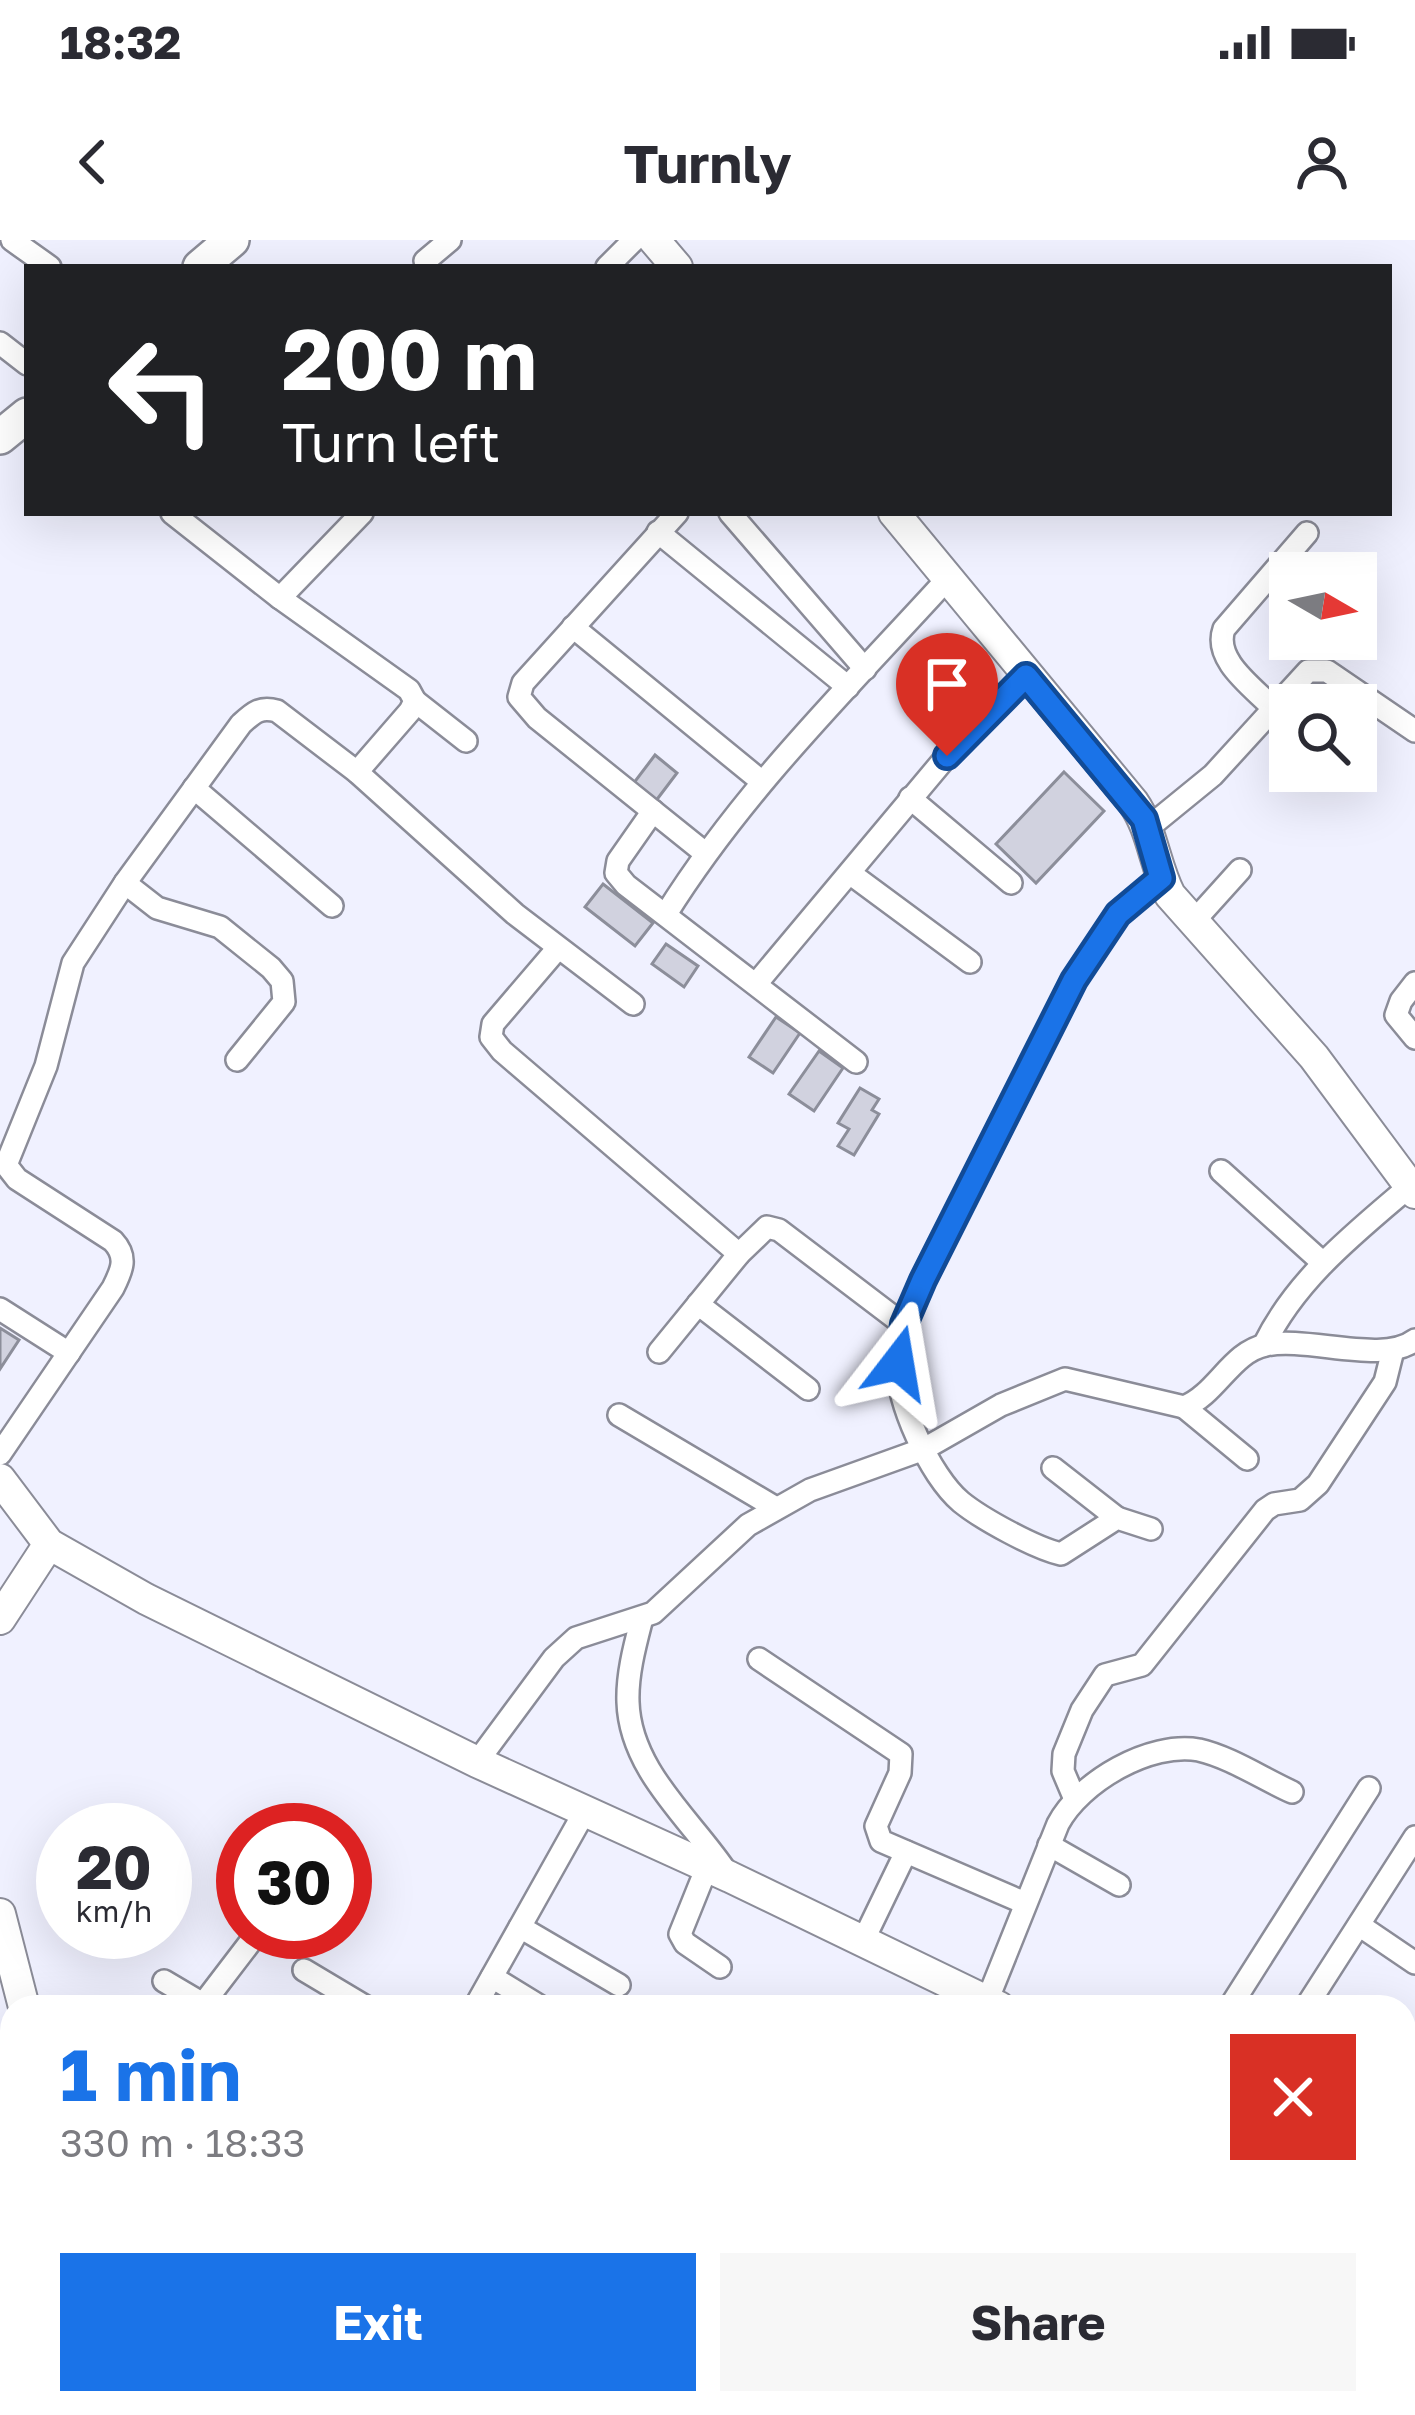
<!DOCTYPE html>
<html lang="en">
<head>
<meta charset="utf-8">
<style>
  :root { --surface:#fff; --page:#f7f7f7; --text:#2b2b33; --muted:#7c7c81; --accent:#1a73e8 }
  body { margin:0; font-family:"Golos Text",sans-serif; background:var(--page); color:var(--text); height:100vh; display:flex; flex-direction:column; font-size:45px; white-space:nowrap }
  * { box-sizing:border-box; margin:0 }
  p { font-size:39px; color:var(--muted) }
  .icon { flex:none; width:66px; height:66px; fill:none; stroke:currentColor; stroke-width:2; stroke-linecap:round; stroke-linejoin:round }
  .map { position:relative; flex:1; overflow:hidden }
  .drawer { position:absolute; left:0px; top:1755px; width:1416px; height:420px; display:flex; flex-direction:column; background:var(--surface); border-radius:36px 36px 0 0; box-shadow:0 12px 48px #0002 }
  .drawer>* { flex:none }
  .guide { position:absolute; left:24px; top:24px; width:1368px; height:252px; border-radius:0px; box-shadow:0 12px 48px #0002; background:#202124; color:#fff; overflow:hidden }
  .needle { width:78px; rotate:99deg }
  .buttons { position:absolute; left:1269px; top:312px; display:grid; gap:24px }
  .buttons a { display:grid; place-items:center; width:108px; height:108px; border-radius:0px; background:var(--surface); box-shadow:0 12px 48px #0002; font-size:60px }
  .speed { position:absolute; left:36px; top:1563px; display:flex; gap:24px; font-size:60px; font-weight:700; text-align:center }
  .speed>* { display:grid; place-content:center; width:156px; height:156px; border-radius:50%; background:var(--surface); box-shadow:0 12px 48px #0002; line-height:1 }
  .speed small { font-size:30px; font-weight:400 }
  .speed .limit { border:18px solid #d22; background:#fff; color:#111 }
  .pin { position:absolute; display:grid; place-items:center; width:102px; height:102px; color:#fff; margin:-123px -51px; border-radius:50% 50% 50% 0; rotate:-45deg; box-shadow:0 0 12px #0007 }
  .pin .icon { rotate:45deg }
  .me { position:absolute; width:132px; margin:-66px; rotate:14deg; stroke-linejoin:round; filter:drop-shadow(0 0 9px #0008) }
  .turn { display:flex; align-items:center; gap:42px; height:252px; padding:0 60px; font-size:54px }
  .turn .icon { width:156px; height:156px; stroke-width:2.5 }
  .turn b { display:block; font-size:84px; line-height:102px }
  .round { display:grid; place-items:center; flex:none; width:126px; height:126px; border-radius:0px; background:var(--page) }
  .overview { display:flex; align-items:center; justify-content:space-between; height:204px; padding:0 60px }
  h1 { font-size:72px; font-weight:700; line-height:90px; color:var(--accent) }
  .button { display:flex; gap:24px; margin-top:auto; padding:24px 60px }
  .button a { flex:1; height:138px; border-radius:0px; background:var(--accent); color:#fff; font-size:48px; font-weight:700; line-height:138px; text-align:center }
  .button a+a { background:var(--page); color:var(--text) }
  .status { display:flex; justify-content:space-between; align-items:center; height:84px; padding:0 60px; background:var(--surface); direction:ltr }
  .status svg { height:33px; fill:currentColor }
  header { display:flex; justify-content:space-between; align-items:center; height:156px; padding:0 60px; background:var(--surface); font-size:54px; font-weight:700 }
  .map>svg:first-child { display:block }
  .building { fill:#d1d2df; stroke:#8c8e9a; stroke-width:3 }
  .lines { fill:none; stroke-linecap:round; stroke-linejoin:round }
  .street-casing { stroke:#8b8c98; stroke-width:26 }
  .secondary-casing { stroke:#8b8c98; stroke-width:34 }
  .primary-casing { stroke:#8b8c98; stroke-width:38 }
  .street { stroke:#fff; stroke-width:21 }
  .secondary { stroke:#fff; stroke-width:30 }
  .primary { stroke:#fff; stroke-width:33 }
  .route-casing { stroke:#114b97; stroke-width:30 }
  .route { stroke:#1a73e8; stroke-width:21 }
</style>
</head>
<body>
<div class="status"><b>18:32</b><svg viewBox="0 0 49 12"><path d="M0 12V9h3v3zM5 12V6h3v6zM10 12V3h3v9zM15 12V0h3v12zM26 1h20v11H26zM47 4h2v5h-2z"/></svg></div>
<header><svg class="icon" aria-label="back" viewBox="0 0 24 24"><path d="M15 5l-7 7 7 7"/></svg>Turnly<svg class="icon" aria-label="person" viewBox="0 0 24 24"><circle cx="12" cy="8" r="4"/><path d="M4 21q1-7 8-7t8 7"/></svg></header>
<div class="map">
<svg width="1415" height="2175" viewBox="0 0 1415 2175">
  <rect width="100%" height="100%" fill="#f0f1ff"/>
  <g class="building">
    <polygon points="655,515 677,533 655,562 633,544"/>
    <polygon points="1064,532 1104,571 1036,643 996,604"/>
    <polygon points="603,644 653,683 635,706 585,667"/>
    <polygon points="666,704 698,726 684,747 652,724"/>
    <polygon points="776,777 800,793 773,833 749,817"/>
    <polygon points="819,811 843,828 814,871 789,854"/>
    <polygon points="860,848 879,859 872,870 879,874 854,915 838,906 849,889 838,883"/>
    <polygon points="0,1088 19,1100 0,1129"/>
  </g>
  <g class="lines">
    <g class="street-casing">
      <g id="street">
        <polyline points="12,0 50,27"/>
        <polyline points="425,21 450,0"/>
        <polyline points="607,27 634,0"/>
        <polyline points="0,103 27,124"/>
        <polyline points="172,273 280,358"/>
        <polyline points="677,273 523,443 519,457 537,478 705,613"/>
        <polyline points="730,273 865,429"/>
        <polyline points="658,292 848,447"/>
        <polyline points="573,387 761,541"/>
        <polyline points="415,461 466,501"/>
        <path d="M1273 468C1253 447 1213 420 1224 389L1307 293"/>
        <polyline points="357,532 410,471 415,461 409,450 280,358 362,273"/>
        <polyline points="194,548 332,666"/>
        <polyline points="910,558 1011,643"/>
        <polyline points="653,571 618,621 616,633 626,645 856,822"/>
        <polyline points="1148,588 1213,535 1308,431 1327,431 1415,491"/>
        <polyline points="851,634 970,722"/>
        <polyline points="125,643 157,668 220,687 271,728 282,741 284,762 237,820"/>
        <path d="M666 674C744 549 850 446 949 337"/>
        <polyline points="1194,681 1240,630"/>
        <polyline points="558,708 493,784 491,797 502,811 739,1014"/>
        <polyline points="1415,743 1401,761 1396,775 1415,798"/>
        <polyline points="756,744 947,516 1026,437"/>
        <polyline points="1221,931 1323,1023"/>
        <polyline points="698,1064 808,1149"/>
        <polyline points="0,1069 69,1113"/>
        <path d="M1264 1105C1296 1039 1355 993 1410 946"/>
        <polyline points="659,1112 739,1014 767,987 779,990 904,1085"/>
        <polyline points="1184,1167 1247,1219"/>
        <polyline points="619,1175 776,1268"/>
        <path d="M0 1214 113 1048C122 1030 128 1017 113 1001L17 939 6 925 46 826 73 723 125 643 241 484C253 473 260 466 277 471L357 532 515 674 633 764"/>
        <polyline points="1053,1228 1117,1278"/>
        <path d="M1151 1289 1117 1278 1061 1314C1035 1308 982 1279 961 1262 930 1236 895 1160 898 1120 900 1091 912 1067 923 1040L1074 740 1118 674 1161 638"/>
        <path d="M642 1378C635 1405 627 1434 628 1462 630 1531 692 1580 727 1633"/>
        <polyline points="759,1419 901,1514 900,1533 876,1586 881,1601 1025,1663"/>
        <path d="M477 1522 554 1418 576 1398 653 1373 748 1285 810 1250 924 1209 1001 1165 1065 1139 1184 1167C1217 1154 1231 1112 1266 1105 1307 1096 1383 1125 1415 1100"/>
        <polyline points="1074,1557 1063,1531 1064,1514 1082,1470 1105,1435 1142,1425 1265,1270 1274,1264 1300,1260 1318,1244 1385,1142 1393,1110"/>
        <polyline points="1049,1605 1119,1645"/>
        <polyline points="707,1627 680,1694 685,1703 720,1727"/>
        <polyline points="1359,1685 1415,1723"/>
        <polyline points="520,1687 619,1745"/>
        <polyline points="863,1701 906,1612"/>
        <polyline points="304,1730 366,1767"/>
        <polyline points="492,1737 541,1767"/>
        <polyline points="164,1741 208,1767"/>
        <path d="M987 1761 1058 1584C1080 1542 1150 1501 1199 1510 1230 1517 1263 1539 1292 1552"/>
        <polyline points="203,1764 258,1692"/>
        <polyline points="475,1767 585,1571"/>
        <polyline points="1230,1767 1369,1548"/>
        <polyline points="1306,1767 1415,1597"/>
        <polyline points="0,1896 12,1898"/>
        <polyline points="0,2103 12,2108"/>
        <polyline points="187,2163 208,2175"/>
        <polyline points="735,2163 752,2175"/>
        <polyline points="932,2163 949,2175"/>
        <polyline points="247,2175 253,2163"/>
        <polyline points="710,2175 717,2163"/>
      </g>
    </g>
    <g class="secondary-casing">
      <g id="secondary">
        <polyline points="654,0 677,27"/>
        <path d="M894 273 1133 562C1153 591 1154 624 1170 655L1314 817 1415 953"/>
        <polyline points="0,1239 49,1304 146,1359 477,1522 730,1637 999,1767"/>
        <polyline points="0,1379 49,1304"/>
        <polyline points="0,1674 24,1767"/>
        <polyline points="1404,1964 1415,1970"/>
        <polyline points="96,2163 99,2175"/>
      </g>
    </g>
    <g class="primary-casing">
      <g id="primary">
        <polyline points="200,27 232,0"/>
        <polyline points="0,197 27,175"/>
      </g>
    </g>
    <use href="#street" class="street"/>
    <use href="#secondary" class="secondary"/>
    <use href="#primary" class="primary"/>
  </g>
  <g class="lines">
    <g class="route-casing">
      <polyline id="route" points="898,1123 904,1084 923,1040 1074,740 1118,674 1161,638 1144,579 1026,436 947,516"/>
    </g>
    <use href="#route" class="route"/>
  </g>
</svg>
<div class="buttons">
<a><svg class="needle" viewBox="-14 -14 28 28"><path d="M0-13l5 13h-10z" fill="#e53935"/><path d="M0 13l5-13h-10z" fill="#7c7c81"/></svg></a>
<a><svg class="icon" aria-label="search" viewBox="0 0 24 24"><circle cx="10" cy="10" r="6"/><path d="M15 15l6 6"/></svg></a>
</div>
<div class="speed"><div>20<small>km/h</small></div><div class="limit">30</div></div>
<div class="pin" style="left:947px;top:516px;background:#d93025"><svg class="icon" aria-label="arrive" viewBox="0 0 24 24"><path d="M6 21V4h12l-3 4 3 4H6"/></svg></div>
<svg class="me" style="left:898px;top:1123px" viewBox="-20 -20 40 40"><path d="M0-17L14 15 0 8-14 15z" fill="#1a73e8" stroke="#fff" stroke-width="4"/></svg>
<div class="guide">
<div class="turn"><svg class="icon" aria-label="left" viewBox="0 0 24 24"><path d="M17 20v-9H6M10 6l-5 5 5 5"/></svg><div><b>200 m</b>Turn left</div></div>
</div>
<section class="drawer">
<div class="overview"><div><h1>1 min</h1><p>330 m · 18:33</p></div><a class="round" style="background:#d93025;color:#fff"><svg class="icon" aria-label="close" viewBox="0 0 24 24"><path d="M6 6l12 12M18 6L6 18"/></svg></a></div>
<div class="button"><a>Exit</a><a>Share</a></div>
</section>
</div>
</body>
</html>
